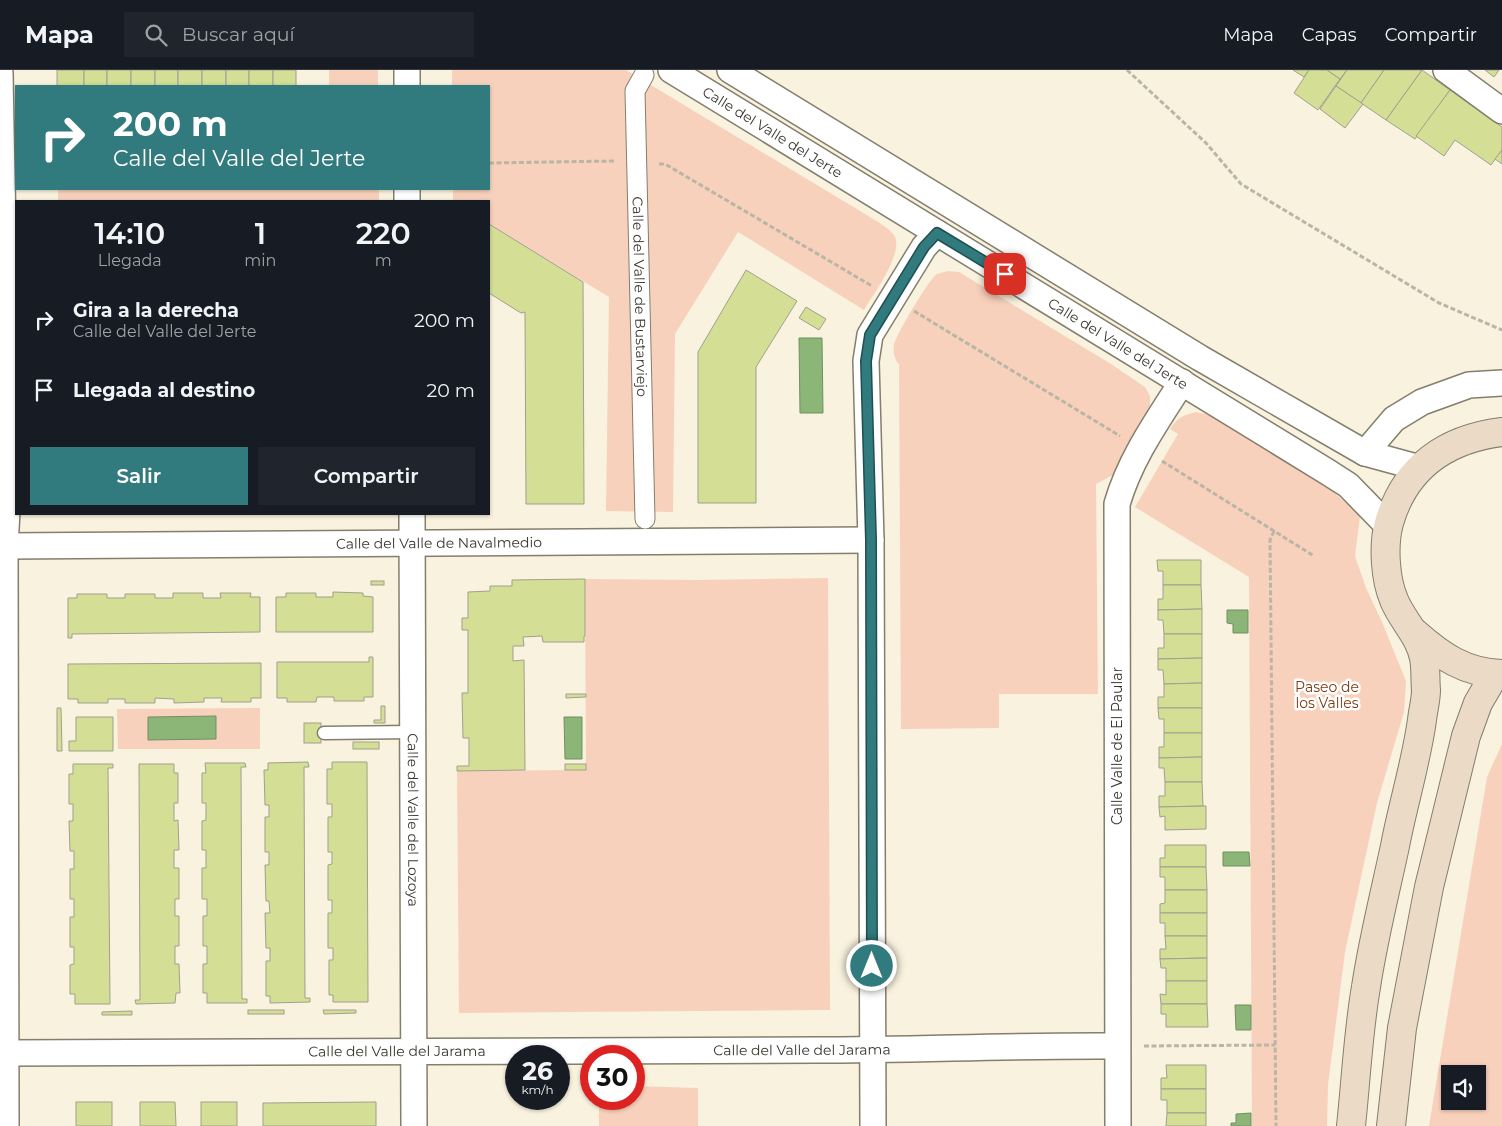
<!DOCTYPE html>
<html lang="es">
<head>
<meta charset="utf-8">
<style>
  :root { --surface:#171b24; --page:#20242c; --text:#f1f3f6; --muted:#9ea1a6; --line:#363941; --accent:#317a7e }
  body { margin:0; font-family:Montserrat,sans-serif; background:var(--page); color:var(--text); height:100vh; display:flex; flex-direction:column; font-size:19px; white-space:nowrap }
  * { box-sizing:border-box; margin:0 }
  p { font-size:16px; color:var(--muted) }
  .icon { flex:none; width:28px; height:28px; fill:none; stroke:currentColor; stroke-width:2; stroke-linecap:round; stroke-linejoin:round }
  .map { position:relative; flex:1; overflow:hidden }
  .side { position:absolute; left:15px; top:130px; width:475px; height:315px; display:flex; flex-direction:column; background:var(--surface); border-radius:0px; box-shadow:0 1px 4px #0004 }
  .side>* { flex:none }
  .guide { position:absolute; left:15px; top:15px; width:475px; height:105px; border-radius:0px; box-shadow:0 1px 4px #0004; background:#317a7e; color:#fff; overflow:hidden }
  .buttons { position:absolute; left:1441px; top:995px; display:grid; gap:10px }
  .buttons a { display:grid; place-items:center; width:45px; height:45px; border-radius:0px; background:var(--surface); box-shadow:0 1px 4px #0004; font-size:25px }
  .speed { position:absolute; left:505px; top:975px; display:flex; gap:10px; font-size:25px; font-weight:700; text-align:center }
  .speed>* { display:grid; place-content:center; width:65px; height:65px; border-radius:50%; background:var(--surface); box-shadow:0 1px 4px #0004; line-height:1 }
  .speed small { font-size:12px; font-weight:400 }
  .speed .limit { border:8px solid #d22; background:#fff; color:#111 }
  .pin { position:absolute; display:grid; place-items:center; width:42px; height:42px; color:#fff; margin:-21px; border-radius:10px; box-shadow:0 2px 8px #0006 }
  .me { position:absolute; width:55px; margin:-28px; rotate:0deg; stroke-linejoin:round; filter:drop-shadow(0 0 4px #0008) }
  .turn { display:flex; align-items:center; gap:18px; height:105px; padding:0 15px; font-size:22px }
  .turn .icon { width:65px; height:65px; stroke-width:2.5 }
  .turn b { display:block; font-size:35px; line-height:42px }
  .eta { display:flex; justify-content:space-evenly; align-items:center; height:85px; text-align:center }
  .eta b { font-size:30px; font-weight:600; line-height:35px }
  .cta { display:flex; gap:10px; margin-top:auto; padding:10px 15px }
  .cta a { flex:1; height:58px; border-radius:0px; background:var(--accent); color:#fff; font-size:20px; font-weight:600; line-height:58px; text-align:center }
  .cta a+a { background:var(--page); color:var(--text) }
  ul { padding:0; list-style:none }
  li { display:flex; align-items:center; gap:15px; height:70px; padding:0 15px }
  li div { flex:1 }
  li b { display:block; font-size:19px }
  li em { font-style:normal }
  header { display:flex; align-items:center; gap:30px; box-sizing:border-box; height:70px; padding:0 25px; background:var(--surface); border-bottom:1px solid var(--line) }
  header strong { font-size:24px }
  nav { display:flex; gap:28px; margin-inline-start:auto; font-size:18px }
  .search { width:350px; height:45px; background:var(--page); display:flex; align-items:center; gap:12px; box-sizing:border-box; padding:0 18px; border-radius:0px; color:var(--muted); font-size:19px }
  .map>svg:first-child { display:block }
  .green { fill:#f8d1bc; fill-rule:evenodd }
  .water { fill:#8cb578; stroke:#738f62 }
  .building { fill:#d5de95; stroke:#9fa18f }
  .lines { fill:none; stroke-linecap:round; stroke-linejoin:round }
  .service-casing { stroke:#847e6d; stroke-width:15 }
  .pedestrian-casing { stroke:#847e6d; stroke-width:21 }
  .minor-casing { stroke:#847e6d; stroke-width:28 }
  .secondary-casing { stroke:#847e6d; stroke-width:30 }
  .path { stroke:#bab5a5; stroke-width:3; stroke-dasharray:5 2.5; stroke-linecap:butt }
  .service { stroke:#fff; stroke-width:12 }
  .pedestrian { stroke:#fff; stroke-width:19 }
  .minor { stroke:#fff; stroke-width:25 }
  .secondary { stroke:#eadac6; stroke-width:28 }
  .route-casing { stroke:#204f52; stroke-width:12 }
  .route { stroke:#317a7e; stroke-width:9 }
  .labels { text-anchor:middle; stroke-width:5; stroke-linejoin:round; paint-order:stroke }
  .street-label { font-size:14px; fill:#3a3730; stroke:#fff }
  .park-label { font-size:14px; fill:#793b13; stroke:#fff }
</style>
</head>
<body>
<header>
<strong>Mapa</strong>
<div class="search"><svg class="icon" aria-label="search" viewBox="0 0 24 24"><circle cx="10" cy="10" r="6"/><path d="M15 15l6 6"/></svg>Buscar aquí</div>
<nav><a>Mapa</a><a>Capas</a><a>Compartir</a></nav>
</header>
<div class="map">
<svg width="1502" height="1056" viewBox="0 0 1502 1056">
  <rect width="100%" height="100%" fill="#f8f2de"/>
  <g class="green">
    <rect x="329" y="0" width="49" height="16"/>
    <path d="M452 0H626L870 147C878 152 891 159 895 167 903 184 873 225 864 240L738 162 675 264 673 442 606 441 609 227 489 154V131H453V119H489V16H452Z"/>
    <rect x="58" y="119" width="321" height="12"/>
    <path d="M948 201 959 202 1111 294 1145 317 1150 326V340L1113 405 1096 414 1098 624H999V658L901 659 899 294C894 289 893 282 894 275 896 265 929 209 937 204 940 203 945 202 948 201Z"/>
    <path d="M1196 342 1214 346 1325 414 1360 446 1355 486 1366 518 1382 552 1406 611 1404 642 1377 733 1345 882 1328 1015 1327 1056H1252L1249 507 1135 437 1178 364 1170 359C1177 348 1183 345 1196 342Z"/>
    <polygon points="828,508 830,940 459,943 457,701 586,700 585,509 698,510"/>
    <path d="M260 638V679H118L117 639ZM216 646 148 669V647Z"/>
    <path d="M1502 674V1056H1429L1487 707ZM1450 1004H1478V1031H1450Z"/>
    <polygon points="634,1016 698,1018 698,1056 599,1056 599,1029 634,1029"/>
  </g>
  <g class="water">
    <polygon points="799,268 822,268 823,343 800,343"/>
    <polygon points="1227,540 1248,540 1248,563 1233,563 1233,554 1227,553"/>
    <polygon points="216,646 216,669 148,670 148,647"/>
    <polygon points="564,647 582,647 582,689 565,689"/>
    <polygon points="1223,782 1249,782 1250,796 1223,796"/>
    <polygon points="1235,935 1251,935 1251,960 1236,960"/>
    <polygon points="1251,1043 1251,1056 1231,1056 1231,1053 1236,1053 1236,1044"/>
  </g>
  <g class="building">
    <rect x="57" y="0" width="27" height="16"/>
    <rect x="84" y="0" width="23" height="16"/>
    <rect x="107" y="0" width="24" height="16"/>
    <rect x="131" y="0" width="24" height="16"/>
    <rect x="155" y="0" width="23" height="16"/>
    <rect x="178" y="0" width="24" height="16"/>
    <rect x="202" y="0" width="24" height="16"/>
    <rect x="226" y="0" width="23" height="16"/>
    <rect x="249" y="0" width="24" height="16"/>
    <rect x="273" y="0" width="23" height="16"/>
    <polygon points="1293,0 1309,0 1304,7"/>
    <polygon points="1309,0 1327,0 1340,9 1318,40 1294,23"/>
    <polygon points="1327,0 1347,0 1340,9"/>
    <polygon points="1347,0 1384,0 1361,33 1336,16"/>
    <polygon points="1384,0 1422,0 1386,50 1361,33"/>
    <polygon points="1422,0 1450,20 1415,69 1386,50"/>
    <polygon points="1485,0 1499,0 1494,7"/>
    <polygon points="1336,16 1363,34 1345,58 1320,39"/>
    <polygon points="1450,20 1502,57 1502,80 1491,95 1455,70 1444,86 1416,66"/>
    <polygon points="1502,80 1502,94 1495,89"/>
    <polygon points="489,154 583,212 584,434 526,434 525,242 521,243 489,223"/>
    <polygon points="746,200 797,231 756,297 756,433 698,433 698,282"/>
    <polygon points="806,237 826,249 819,260 799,248"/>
    <polygon points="1157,490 1201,490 1201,515 1163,515 1163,501 1158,501"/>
    <polygon points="585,509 585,566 584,566 584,572 543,572 542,566 523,567 524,576 513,576 513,591 524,590 525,700 457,701 457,696 469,696 469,668 463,668 462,623 468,623 468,560 462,560 462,548 468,548 468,522 490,521 490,516 512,516 512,510"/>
    <rect x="371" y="511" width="13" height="4"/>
    <polygon points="1163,515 1201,515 1202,539 1158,540 1158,529 1163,529"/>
    <polygon points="333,522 363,523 363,526 373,527 373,562 276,562 276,527 286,527 286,523 316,523 316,527 333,527"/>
    <polygon points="173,523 203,523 203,528 221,528 220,523 251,523 250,527 260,527 260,562 72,564 72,568 68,568 68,528 77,528 77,524 107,524 107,528 125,528 125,524 155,524 155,528 173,528"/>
    <polygon points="1202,539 1202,564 1164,564 1163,550 1158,550 1158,540"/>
    <polygon points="1164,564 1202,564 1202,588 1158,589 1158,578 1164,578"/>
    <polygon points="369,587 373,587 373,627 364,627 364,631 334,631 334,627 317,627 316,632 287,632 287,628 277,628 277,592 369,592"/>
    <polygon points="1202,588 1202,613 1164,614 1163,600 1158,600 1158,589"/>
    <polygon points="261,593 261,628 251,628 251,632 221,632 222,628 204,628 204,632 174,633 174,629 155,628 155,633 125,633 125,629 108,629 108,633 78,633 78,629 68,629 68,594"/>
    <polygon points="1202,613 1202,638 1158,638 1158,627 1164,627 1164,614"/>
    <polygon points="566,624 586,624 586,627 566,628"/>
    <polygon points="381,636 385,636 385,653 374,653 374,650 381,650"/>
    <polygon points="57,638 61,638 62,681 57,681"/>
    <polygon points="1158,638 1202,638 1202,663 1164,663 1164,649 1159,649"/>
    <polygon points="76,647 113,647 113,681 69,681 69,671 76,671"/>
    <rect x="304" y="653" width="17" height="20"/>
    <polygon points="1164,663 1202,663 1202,687 1159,688 1159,677 1164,677"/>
    <rect x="353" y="672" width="26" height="7"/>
    <polygon points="1202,687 1202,712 1165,712 1164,698 1159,698 1159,688"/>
    <polygon points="308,692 309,697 304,697 305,928 310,928 310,932 270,933 270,926 266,926 266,891 270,891 270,878 266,878 265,843 270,843 269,831 266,831 265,795 269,795 269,782 265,782 265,747 269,747 269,735 265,735 264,700 268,700 268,693"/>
    <polygon points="332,692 367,692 368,932 333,932 333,925 329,925 329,890 333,890 333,878 328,878 328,843 332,843 332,830 328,830 328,795 332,794 332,782 328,782 328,747 332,747 332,734 327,734 327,699 332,699"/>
    <polygon points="205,693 245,693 246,697 241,697 242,929 247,929 247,933 207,933 207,923 203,923 203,894 207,894 207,876 203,876 203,846 207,846 207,829 202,829 202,798 206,798 206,780 202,780 202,751 206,750 206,733 202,733 202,703 206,703"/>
    <polygon points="73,694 113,694 113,698 108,698 110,934 75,934 75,924 70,924 70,895 74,894 74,877 70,877 70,847 74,847 74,829 70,829 70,799 74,799 74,781 70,781 69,751 73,751 73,734 69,734 69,704 73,704"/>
    <polygon points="139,694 174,694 174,703 178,703 178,733 174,733 174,751 178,750 179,780 174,780 174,798 179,798 179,829 175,829 175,846 179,846 179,876 175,876 175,894 179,894 180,923 176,923 175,933 136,934 135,930 140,930"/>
    <rect x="565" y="694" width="21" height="6"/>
    <polygon points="1165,712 1202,712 1203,736 1159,737 1159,726 1165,726"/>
    <polygon points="1206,736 1206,759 1165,760 1165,746 1160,747 1159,737"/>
    <polygon points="1165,775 1206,775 1206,797 1160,797 1160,788 1165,788"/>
    <polygon points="1160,797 1206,797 1207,820 1165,820 1165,807 1160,807"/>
    <polygon points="1165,820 1207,820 1207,843 1160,843 1160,834 1165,833"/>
    <polygon points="1160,843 1207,843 1207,866 1165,866 1165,853 1160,853"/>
    <polygon points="1165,866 1207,866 1207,888 1160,889 1160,879 1166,879"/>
    <polygon points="1207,888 1207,911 1166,911 1166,898 1161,898 1160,889"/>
    <polygon points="1166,911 1207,911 1207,934 1161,934 1160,924 1166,925"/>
    <polygon points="1161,934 1207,934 1208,957 1166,957 1166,944 1161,944"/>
    <rect x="248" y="940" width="36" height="4"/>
    <polygon points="323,940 356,940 356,943 324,944"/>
    <polygon points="132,941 132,945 102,945 102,942"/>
    <polygon points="1166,995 1206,995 1206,1019 1161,1019 1161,1008 1167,1008"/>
    <polygon points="1161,1019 1206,1019 1206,1043 1167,1043 1167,1030 1161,1030"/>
    <rect x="76" y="1032" width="36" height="24"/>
    <polygon points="140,1032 175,1032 176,1056 140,1056"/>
    <rect x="201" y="1032" width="36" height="24"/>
    <polygon points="376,1032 376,1056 263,1056 263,1033"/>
    <polygon points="1167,1043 1206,1043 1206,1056 1166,1056"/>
  </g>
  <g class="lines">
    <g class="service-casing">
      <polyline id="service" points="324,663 413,662"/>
    </g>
    <g class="pedestrian-casing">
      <g id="pedestrian">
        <path id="s1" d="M644 5 635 21 645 449"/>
      </g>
    </g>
    <g class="minor-casing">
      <g id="minor">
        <path id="s2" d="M671 0 1326 401 1348 415 1388 456"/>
        <polyline points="730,0 1200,288 1365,383 1420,398"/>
        <polyline points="1446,0 1502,41"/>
        <polyline points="0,3 8,424 5,476 6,1056"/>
        <polyline points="407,16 407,0"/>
        <polyline points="407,119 407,131"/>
        <polyline points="1365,383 1394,349 1422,332 1469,315 1502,313"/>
        <path id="s3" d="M412 444 414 1056"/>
        <path id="s4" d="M5 476 871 470"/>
        <path id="s5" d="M7 983C276 981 546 981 816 980 916 980 1017 975 1117 976"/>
        <polyline points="873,1056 871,470 866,291 870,265 924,177 937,163"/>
        <path d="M1118 1056 1117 434C1130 389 1157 351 1182 312"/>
      </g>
    </g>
    <g class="secondary-casing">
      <g id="secondary">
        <path d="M1415 563C1441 586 1465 603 1502 604"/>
        <path d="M1351 1056C1356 1010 1358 963 1366 917 1373 870 1385 823 1395 776 1403 734 1416 693 1422 650 1423 640 1426 630 1426 620 1425 610 1426 598 1424 588 1420 566 1402 550 1394 530 1385 509 1383 475 1389 453 1405 397 1446 369 1502 362"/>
        <polyline points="1391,1056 1402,958 1429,817 1466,666 1478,633 1495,604"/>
      </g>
    </g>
    <g class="path">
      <polyline points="1127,0 1206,73 1241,114 1439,233 1502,260"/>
      <polyline points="489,93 615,91"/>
      <polyline points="659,94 665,94 872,216"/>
      <polyline points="914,241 1120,366"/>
      <polyline points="1162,391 1314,486"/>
      <polyline points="1274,461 1270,470 1276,1056"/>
      <polyline points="1144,976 1275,975"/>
    </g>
    <use href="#service" class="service"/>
    <use href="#pedestrian" class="pedestrian"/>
    <use href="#minor" class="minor"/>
    <use href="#secondary" class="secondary"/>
  </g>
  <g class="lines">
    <g class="route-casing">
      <polyline id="route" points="872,896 871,470 866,291 870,265 924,177 937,163 1005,204"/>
    </g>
    <use href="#route" class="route"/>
  </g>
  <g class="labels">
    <g class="street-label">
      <text dy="5" stroke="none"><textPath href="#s2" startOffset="119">Calle del Valle del Jerte</textPath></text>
      <text dy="5" stroke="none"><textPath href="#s1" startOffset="224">Calle del Valle de Bustarviejo</textPath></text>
      <text dy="5" stroke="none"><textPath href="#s2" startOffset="524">Calle del Valle del Jerte</textPath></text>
      <text dy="5" stroke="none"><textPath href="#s4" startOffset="434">Calle del Valle de Navalmedio</textPath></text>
      <text transform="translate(1117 676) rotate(-90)" y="5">Calle Valle de El Paular</text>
      <text dy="5" stroke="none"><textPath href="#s3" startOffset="306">Calle del Valle del Lozoya</textPath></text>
      <text dy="5" stroke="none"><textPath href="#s5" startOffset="795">Calle del Valle del Jarama</textPath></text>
      <text dy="5" stroke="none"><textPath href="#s5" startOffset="390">Calle del Valle del Jarama</textPath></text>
    </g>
    <g class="park-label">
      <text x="1327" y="622">Paseo de<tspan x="1327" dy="16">los Valles</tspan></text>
    </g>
  </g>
</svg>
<div class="buttons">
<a><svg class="icon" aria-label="sound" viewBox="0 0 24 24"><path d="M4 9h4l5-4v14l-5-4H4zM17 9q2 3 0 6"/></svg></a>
</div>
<div class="speed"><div>26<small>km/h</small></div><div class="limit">30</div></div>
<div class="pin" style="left:1005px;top:204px;background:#d93025"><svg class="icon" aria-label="arrive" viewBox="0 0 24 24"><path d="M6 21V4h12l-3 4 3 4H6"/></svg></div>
<svg class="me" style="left:872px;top:896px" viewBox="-20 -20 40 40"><circle r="17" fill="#317a7e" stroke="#fff" stroke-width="3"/><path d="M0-11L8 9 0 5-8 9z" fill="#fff"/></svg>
<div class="guide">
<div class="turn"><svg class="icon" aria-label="right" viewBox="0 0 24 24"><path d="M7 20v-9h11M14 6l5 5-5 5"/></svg><div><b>200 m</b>Calle del Valle del Jerte</div></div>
</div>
<section class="side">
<div class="eta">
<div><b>14:10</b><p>Llegada</p></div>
<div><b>1</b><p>min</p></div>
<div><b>220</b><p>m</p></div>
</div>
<ul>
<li><svg class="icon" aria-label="right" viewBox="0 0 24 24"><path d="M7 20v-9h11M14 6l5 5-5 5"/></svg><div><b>Gira a la derecha</b><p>Calle del Valle del Jerte</p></div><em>200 m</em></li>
<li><svg class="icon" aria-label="arrive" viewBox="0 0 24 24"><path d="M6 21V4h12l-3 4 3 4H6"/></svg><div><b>Llegada al destino</b></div><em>20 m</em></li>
</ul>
<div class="cta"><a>Salir</a><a>Compartir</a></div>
</section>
</div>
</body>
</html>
